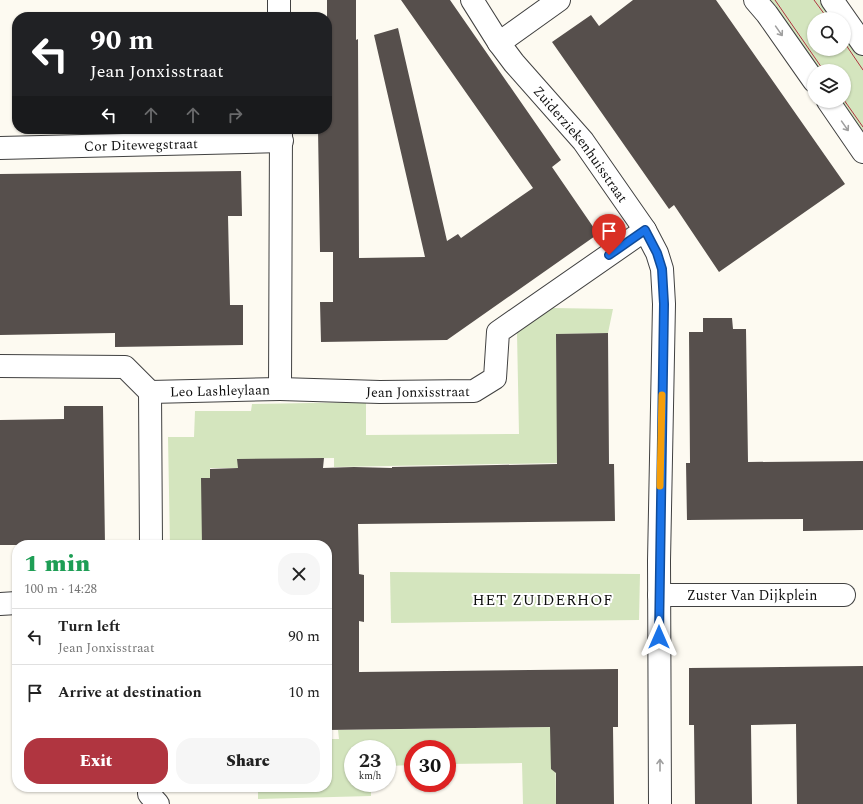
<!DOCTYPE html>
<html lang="en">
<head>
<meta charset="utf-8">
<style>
  :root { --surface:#fff; --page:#f6f6f6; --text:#222; --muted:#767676; --line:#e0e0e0; --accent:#b03540 }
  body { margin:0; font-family:Spectral,serif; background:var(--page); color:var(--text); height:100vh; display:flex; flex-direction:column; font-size:15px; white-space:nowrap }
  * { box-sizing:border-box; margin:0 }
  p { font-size:13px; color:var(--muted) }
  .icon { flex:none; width:22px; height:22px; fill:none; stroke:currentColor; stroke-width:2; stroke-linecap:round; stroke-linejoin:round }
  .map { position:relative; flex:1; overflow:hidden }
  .details { position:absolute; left:12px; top:540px; width:320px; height:252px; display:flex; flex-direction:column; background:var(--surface); border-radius:16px; box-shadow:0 1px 3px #0004 }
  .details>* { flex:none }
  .guide { position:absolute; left:12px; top:12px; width:320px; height:122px; border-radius:16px; box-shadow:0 1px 3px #0004; background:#202124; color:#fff; overflow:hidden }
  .fabs { position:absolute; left:807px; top:12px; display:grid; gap:8px }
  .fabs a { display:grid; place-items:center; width:44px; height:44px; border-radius:50%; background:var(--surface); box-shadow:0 1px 3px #0004; font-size:20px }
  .speed { position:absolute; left:344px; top:740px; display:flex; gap:8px; font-size:20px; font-weight:700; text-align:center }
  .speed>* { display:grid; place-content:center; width:52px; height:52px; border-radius:50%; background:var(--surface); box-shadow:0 1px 3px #0004; line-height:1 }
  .speed small { font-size:10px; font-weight:400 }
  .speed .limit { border:6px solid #d22; background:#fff; color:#111 }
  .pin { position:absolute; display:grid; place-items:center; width:34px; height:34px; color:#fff; margin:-41px -17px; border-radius:50% 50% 50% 0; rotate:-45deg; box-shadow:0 0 4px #0007 }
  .pin .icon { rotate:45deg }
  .me { position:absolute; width:44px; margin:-22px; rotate:0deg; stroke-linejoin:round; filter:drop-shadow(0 0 3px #0008) }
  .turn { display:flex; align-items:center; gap:14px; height:84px; padding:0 12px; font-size:18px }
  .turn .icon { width:52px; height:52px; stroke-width:2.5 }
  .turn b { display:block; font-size:28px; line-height:34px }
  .lanes { display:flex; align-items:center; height:38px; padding:0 12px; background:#0003; justify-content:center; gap:20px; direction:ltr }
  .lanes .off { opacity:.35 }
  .round { display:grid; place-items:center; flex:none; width:42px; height:42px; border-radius:16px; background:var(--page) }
  .head { display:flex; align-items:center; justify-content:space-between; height:68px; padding:0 12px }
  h1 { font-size:24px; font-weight:800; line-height:30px; color:#1e9e55 }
  .button { display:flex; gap:8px; margin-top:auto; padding:8px 12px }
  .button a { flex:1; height:46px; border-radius:16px; background:var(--accent); color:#fff; font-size:16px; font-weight:800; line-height:46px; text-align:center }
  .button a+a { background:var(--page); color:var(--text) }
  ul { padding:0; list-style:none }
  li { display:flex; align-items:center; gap:12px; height:56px; padding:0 12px; border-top:1px solid var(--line) }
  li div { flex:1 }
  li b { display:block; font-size:15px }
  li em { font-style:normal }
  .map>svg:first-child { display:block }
  .grass { fill:#d4e5be }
  .building { fill:#564f4c }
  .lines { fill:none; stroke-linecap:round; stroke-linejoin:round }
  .minor-casing { stroke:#414141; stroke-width:24 }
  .minor { stroke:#fff; stroke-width:22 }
  .tram { stroke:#b03540; stroke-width:1 }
  .oneway { stroke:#9f9f9f }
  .route-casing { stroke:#114b97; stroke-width:10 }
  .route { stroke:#1a73e8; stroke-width:7 }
  .slow { stroke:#f59e0b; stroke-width:7 }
  .labels { text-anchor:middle; stroke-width:4; stroke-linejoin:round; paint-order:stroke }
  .street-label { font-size:14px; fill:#0e0e0e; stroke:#fff }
  .neighbourhood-label { font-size:15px; letter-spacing:1px; fill:#0e0e0e; stroke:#fff }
</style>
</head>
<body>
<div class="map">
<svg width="863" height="804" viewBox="0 0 863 804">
  <rect width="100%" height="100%" fill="#fdfaf1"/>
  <g class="grass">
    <polygon points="769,0 824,0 837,19 814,19 814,49 844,49 844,28 863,56 863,139 836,101 844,101 844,71 816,71"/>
    <polygon points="553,308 613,309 608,333 556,334 558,463 334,467 334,458 258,459 258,468 210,468 210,545 170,545 168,437 194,437 195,411 251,411 252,404 366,402 366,435 519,434 517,333"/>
    <polygon points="390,572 640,574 639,620 391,623"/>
    <polygon points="555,727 556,804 523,804 522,763 447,764 447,749 413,749 413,765 387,766 387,749 353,749 353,783 371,783 371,796 258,799 258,789 197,791 197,787 327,787 327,739 339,739 338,730"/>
  </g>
  <g class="building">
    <polygon points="327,0 356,0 356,40 358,39 359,258 425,257 374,35 398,28 447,241 458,234 461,238 533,188 401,0 450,0 561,160 552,167 598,234 447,340 321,342 320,302 333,302 333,252 320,252 318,129 327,129"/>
    <polygon points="633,0 716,0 845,184 719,272 674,205 669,209 552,42 591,15 599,26"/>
    <polygon points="241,171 242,216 228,216 230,305 243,305 243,345 115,347 115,333 0,335 0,174"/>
    <polygon points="703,318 732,318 733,329 746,329 748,462 863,461 863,530 803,531 803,519 687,520 686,463 690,463 689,332 703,332"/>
    <polygon points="608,333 609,464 614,464 615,521 358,524 359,574 364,575 364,622 359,621 359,672 618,669 618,727 613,727 614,804 556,804 556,773 551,769 550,727 327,730 327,545 202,545 201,478 210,478 210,469 238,468 237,459 324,458 323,468 354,467 392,468 392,467 557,464 556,334"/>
    <polygon points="64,406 103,406 105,545 0,545 0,420 64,419"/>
    <polygon points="863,666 863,804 797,804 796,724 751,725 752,804 695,804 694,725 689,725 689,668"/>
  </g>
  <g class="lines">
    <g class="minor-casing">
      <g id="minor">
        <polyline points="279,0 279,17"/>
        <path id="s1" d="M472 0 499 43 514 63 583 141 645 230 657 253 662 269 664 304 659 561 660 804"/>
        <polyline points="755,0 767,14 814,81"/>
        <polyline points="832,0 863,44"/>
        <polyline points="499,43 559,0"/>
        <polyline points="828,101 863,152"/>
        <path id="s2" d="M0 148 282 141"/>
        <polyline points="0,366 125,367 150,392"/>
        <path id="s3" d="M280 389 380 392 474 391 495 378 498 332 645 230"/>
        <path id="s4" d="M151 545 150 392 280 389 281 129"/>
        <path id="s5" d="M659 595H844"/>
        <polyline points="0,604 17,603"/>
        <polyline points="149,787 149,794 158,804"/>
      </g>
    </g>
    <use href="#minor" class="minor"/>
    <g class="tram">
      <polyline points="775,0 824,71"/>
      <polyline points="814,0 828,19"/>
      <polyline points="844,42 863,70"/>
      <polyline points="844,100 863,127"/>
    </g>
  </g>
  <defs><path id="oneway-shaft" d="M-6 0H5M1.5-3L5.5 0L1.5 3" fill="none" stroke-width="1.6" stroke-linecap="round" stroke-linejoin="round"/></defs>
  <g class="oneway">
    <use href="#oneway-shaft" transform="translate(779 31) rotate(55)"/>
    <use href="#oneway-shaft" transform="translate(845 126) rotate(55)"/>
    <use href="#oneway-shaft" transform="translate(660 765) rotate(-90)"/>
  </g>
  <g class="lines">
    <g class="route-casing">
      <polyline id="route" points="609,255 645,230 657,253 662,269 664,304 659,637"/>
    </g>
    <use href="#route" class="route"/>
    <polyline class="slow" points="660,486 662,395"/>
  </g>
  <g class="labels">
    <g class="street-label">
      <text dy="5" stroke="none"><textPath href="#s2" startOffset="141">Cor Ditewegstraat</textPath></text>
      <text dy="5" stroke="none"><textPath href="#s1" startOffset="181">Zuiderziekenhuisstraat</textPath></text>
      <text dy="5" stroke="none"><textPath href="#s4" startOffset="223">Leo Lashleylaan</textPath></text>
      <text dy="5" stroke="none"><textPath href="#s3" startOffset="138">Jean Jonxisstraat</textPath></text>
      <text dy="5" stroke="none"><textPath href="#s5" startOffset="93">Zuster Van Dijkplein</textPath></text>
    </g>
    <g class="neighbourhood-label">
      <text x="543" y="605">HET ZUIDERHOF</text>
    </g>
  </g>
</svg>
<div class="fabs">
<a><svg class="icon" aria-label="search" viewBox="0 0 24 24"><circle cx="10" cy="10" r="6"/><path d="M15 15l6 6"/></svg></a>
<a><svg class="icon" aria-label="layers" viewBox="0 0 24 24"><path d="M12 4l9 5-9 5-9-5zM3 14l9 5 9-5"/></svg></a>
</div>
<div class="speed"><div>23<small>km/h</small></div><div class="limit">30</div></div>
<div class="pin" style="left:609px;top:255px;background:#d93025"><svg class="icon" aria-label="arrive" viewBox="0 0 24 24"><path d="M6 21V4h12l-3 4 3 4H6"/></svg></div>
<svg class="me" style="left:659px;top:637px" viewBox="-20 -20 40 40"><path d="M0-17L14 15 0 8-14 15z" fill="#1a73e8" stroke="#fff" stroke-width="4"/></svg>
<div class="guide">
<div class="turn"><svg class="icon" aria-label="left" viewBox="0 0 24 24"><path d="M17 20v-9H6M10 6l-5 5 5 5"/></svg><div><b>90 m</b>Jean Jonxisstraat</div></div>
<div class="lanes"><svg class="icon" aria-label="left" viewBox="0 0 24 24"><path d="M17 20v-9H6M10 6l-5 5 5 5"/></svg><svg class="icon off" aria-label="ahead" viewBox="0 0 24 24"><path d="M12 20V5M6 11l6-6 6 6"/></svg><svg class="icon off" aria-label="ahead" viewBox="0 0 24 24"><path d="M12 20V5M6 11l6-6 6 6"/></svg><svg class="icon off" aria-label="right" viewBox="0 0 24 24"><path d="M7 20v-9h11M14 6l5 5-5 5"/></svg></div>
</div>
<section class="details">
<div class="head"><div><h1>1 min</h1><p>100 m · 14:28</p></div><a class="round"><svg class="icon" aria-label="close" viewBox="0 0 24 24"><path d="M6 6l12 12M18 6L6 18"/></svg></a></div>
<ul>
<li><svg class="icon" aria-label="left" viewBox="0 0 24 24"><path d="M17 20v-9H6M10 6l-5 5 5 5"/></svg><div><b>Turn left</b><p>Jean Jonxisstraat</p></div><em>90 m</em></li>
<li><svg class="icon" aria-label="arrive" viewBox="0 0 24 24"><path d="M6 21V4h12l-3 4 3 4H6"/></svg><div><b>Arrive at destination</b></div><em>10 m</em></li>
</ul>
<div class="button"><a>Exit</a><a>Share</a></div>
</section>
</div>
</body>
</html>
